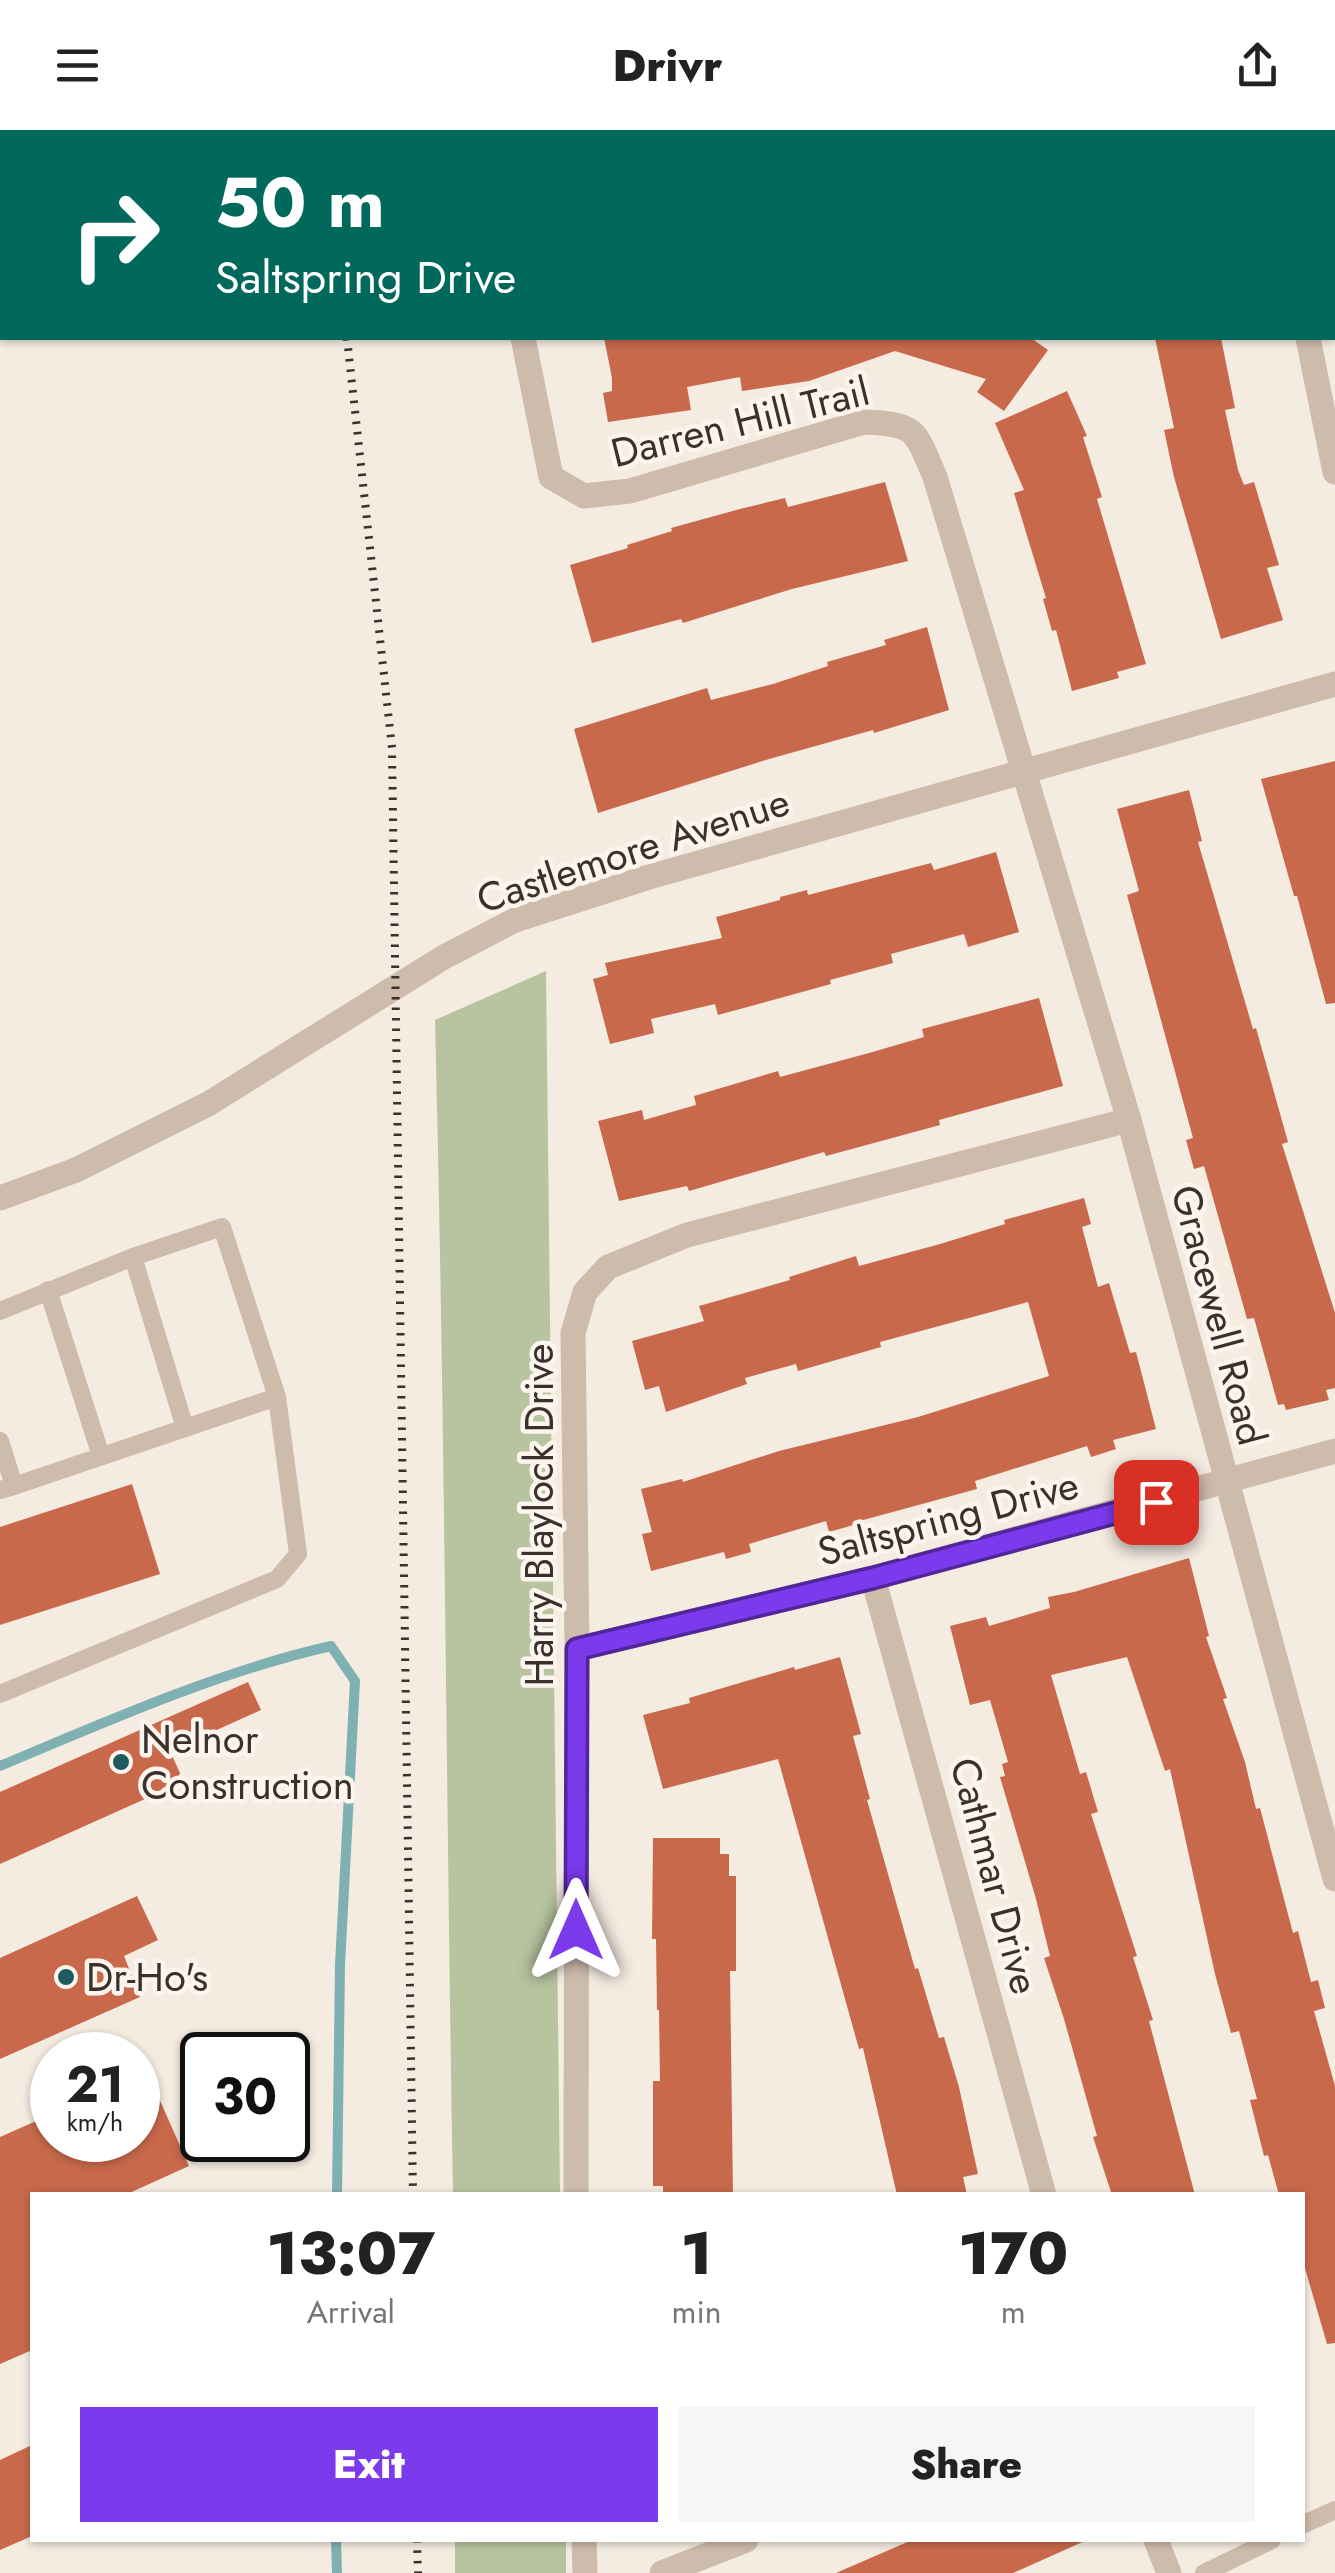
<!DOCTYPE html>
<html lang="en">
<head>
<meta charset="utf-8">
<style>
  :root { --surface:#fff; --page:#f6f6f6; --text:#222; --muted:#767676; --accent:#7c3aed }
  body { margin:0; font-family:Jost,sans-serif; background:var(--page); color:var(--text); height:100vh; display:flex; flex-direction:column; font-size:38px; white-space:nowrap }
  * { box-sizing:border-box; margin:0 }
  p { font-size:32px; color:var(--muted) }
  .icon { flex:none; width:55px; height:55px; fill:none; stroke:currentColor; stroke-width:2; stroke-linecap:round; stroke-linejoin:round }
  .map { position:relative; flex:1; overflow:hidden }
  .sheet { position:absolute; left:30px; top:2062px; width:1275px; height:350px; display:flex; flex-direction:column; background:var(--surface); border-radius:0px; box-shadow:0 2px 8px #0004 }
  .sheet>* { flex:none }
  .top-card { position:absolute; left:0px; top:0px; width:1335px; height:210px; box-shadow:0 2px 8px #0004; background:#00695c; color:#fff; overflow:hidden }
  .speed { position:absolute; left:30px; top:1902px; display:flex; gap:20px; font-size:50px; font-weight:700; text-align:center }
  .speed>* { display:grid; place-content:center; width:130px; height:130px; border-radius:50%; background:var(--surface); box-shadow:0 2px 8px #0004; line-height:1 }
  .speed small { font-size:25px; font-weight:400 }
  .speed .limit { border:5px solid #111; border-radius:15px; background:#fff; color:#111 }
  .pin { position:absolute; display:grid; place-items:center; width:85px; height:85px; color:#fff; margin:-42px; border-radius:20px; box-shadow:0 5px 15px #0006 }
  .me { position:absolute; width:110px; margin:-55px; rotate:0deg; stroke-linejoin:round; filter:drop-shadow(0 0 8px #0008) }
  .turn { display:flex; align-items:center; gap:35px; height:210px; padding:0 50px; font-size:45px }
  .turn .icon { width:130px; height:130px; stroke-width:2.5 }
  .turn b { display:block; font-size:70px; line-height:85px }
  .eta { display:flex; justify-content:space-evenly; align-items:center; height:170px; text-align:center }
  .eta b { font-size:60px; font-weight:800; line-height:70px }
  .button { display:flex; gap:20px; margin-top:auto; padding:20px 50px }
  .button a { flex:1; height:115px; border-radius:0px; background:var(--accent); color:#fff; font-size:40px; font-weight:800; line-height:115px; text-align:center }
  .button a+a { background:var(--page); color:var(--text) }
  header { display:flex; justify-content:space-between; align-items:center; height:130px; padding:0 50px; background:var(--surface); font-size:45px; font-weight:800 }
  .map>svg:first-child { display:block }
  .green { fill:#b8c4a0 }
  .lines { fill:none; stroke-linecap:round; stroke-linejoin:round }
  .stream { stroke:#7fb0b2; stroke-width:10 }
  .building { fill:#c8694b }
  .service { stroke:#cdbbac; stroke-width:18 }
  .minor { stroke:#cdbbac; stroke-width:25 }
  .tertiary { stroke:#cdbbac; stroke-width:25 }
  .rail { stroke:#3b302b; stroke-width:8; stroke-dasharray:2.5 8; stroke-linecap:butt }
  .route-casing { stroke:#51269a; stroke-width:25 }
  .route { stroke:#7c3aed; stroke-width:18 }
  .poi-dot { fill:#1f5a5e; stroke:#fbf5ee; stroke-width:4 }
  .labels { text-anchor:middle; stroke-width:9; stroke-linejoin:round; paint-order:stroke }
  .street-label { font-size:40px; fill:#3b302b; stroke:#fbf5ee }
  .poi-label { font-size:40px; fill:#3b302b; stroke:#fbf5ee; text-anchor:start }
</style>
</head>
<body>
<header><svg class="icon" aria-label="menu" viewBox="0 0 24 24"><path d="M4 6h16M4 12h16M4 18h16"/></svg>Drivr<svg class="icon" aria-label="share" viewBox="0 0 24 24"><path d="M12 15V3M7 8l5-5 5 5M5 13v7h14v-7"/></svg></header>
<div class="map">
<svg width="1335" height="2443" viewBox="0 0 1335 2443">
  <rect width="100%" height="100%" fill="#f4ebe1"/>
  <g class="green">
    <path d="M546 841 560 2065H453C446 1673 445 1282 435 890Z"/>
    <rect x="455" y="2410" width="111" height="33"/>
  </g>
  <g class="lines">
    <g class="stream">
      <path d="M0 1636C105 1592 220 1541 331 1516L355 1551 340 1835 337 2065"/>
      <polyline points="336,2410 337,2443"/>
    </g>
  </g>
  <g class="building">
    <polygon points="604,208 1031,208 1048,220 1004,281 977,262 986,249 895,221 809,251 742,261 740,247 687,257 691,280 608,292 603,263 612,261 612,248"/>
    <polygon points="1155,208 1221,208 1235,278 1225,280 1238,340 1244,355 1254,352 1279,435 1267,438 1283,490 1221,509 1174,347 1164,300 1174,298"/>
    <polygon points="1067,261 1087,306 1083,307 1102,367 1097,369 1146,534 1117,542 1119,548 1072,561 1056,500 1052,501 1043,469 1046,468 1014,363 1024,360 995,293"/>
    <polygon points="885,352 908,431 792,459 683,493 681,489 592,513 570,435 628,418 627,415 672,401 671,398 740,379 785,368 788,377"/>
    <polygon points="927,497 949,580 874,603 873,600 769,629 598,683 574,599 707,558 711,570 773,554 828,536 827,532 886,515 884,510"/>
    <polygon points="1335,631 1335,873 1326,874 1297,766 1294,766 1261,649"/>
    <polygon points="1189,660 1202,711 1198,712 1253,899 1256,898 1288,1012 1282,1014 1335,1183 1335,1258 1326,1260 1329,1270 1286,1280 1284,1274 1278,1275 1254,1188 1247,1189 1204,1036 1194,1039 1186,1010 1193,1008 1127,765 1139,761 1117,679"/>
    <polygon points="996,722 1019,802 968,817 964,804 891,824 893,833 830,850 831,854 718,885 715,874 651,889 654,903 610,914 593,849 608,845 605,833 722,808 716,787 780,770 780,767 807,760 808,765 931,733 934,740"/>
    <polygon points="1039,868 1063,956 939,990 940,995 826,1026 824,1022 689,1061 687,1056 619,1071 598,991 642,980 644,990 696,975 694,966 778,941 780,947 869,923 924,907 922,899"/>
    <polygon points="1084,1068 1091,1094 1082,1097 1098,1157 1109,1153 1130,1223 1136,1222 1156,1299 1113,1310 1116,1319 1091,1327 1087,1316 975,1351 977,1359 856,1392 857,1394 829,1402 826,1391 749,1414 751,1422 726,1429 724,1422 651,1441 642,1404 652,1402 641,1359 682,1349 683,1352 779,1321 918,1287 1049,1246 1028,1172 880,1212 881,1217 798,1241 796,1234 745,1248 747,1254 666,1282 659,1256 645,1260 632,1211 704,1191 699,1176 790,1150 789,1147 856,1126 859,1136 940,1114 1005,1094 1004,1090"/>
    <polygon points="132,1354 160,1444 0,1495 0,1397"/>
    <polygon points="1189,1428 1209,1506 1206,1507 1227,1568 1223,1569 1245,1632 1256,1679 1260,1678 1293,1803 1298,1801 1311,1852 1318,1850 1325,1878 1314,1881 1335,1956 1335,2213 1327,2214 1302,2128 1302,2065 1279,2065 1268,2025 1264,2026 1250,1970 1257,1969 1239,1901 1231,1903 1215,1844 1170,1639 1165,1641 1127,1527 1051,1545 1080,1644 1086,1642 1098,1682 1091,1684 1137,1826 1133,1827 1153,1890 1149,1891 1195,2065 1112,2065 1093,2007 1097,2006 1064,1889 1044,1828 1050,1826 1036,1769 1000,1647 1005,1646 1002,1634 1008,1632 990,1570 970,1575 950,1496 986,1487 989,1496 1050,1478 1048,1467 1074,1462"/>
    <polygon points="840,1527 861,1604 853,1606 870,1669 867,1670 915,1839 918,1838 939,1908 944,1907 959,1957 978,2044 963,2047 967,2065 897,2065 863,1918 859,1919 778,1629 663,1659 643,1585 690,1573 689,1568 794,1537 795,1540"/>
    <polygon points="248,1552 261,1580 170,1621 180,1643 174,1656 0,1734 0,1662"/>
    <polygon points="653,1708 720,1708 720,1724 729,1724 729,1746 736,1746 736,1841 730,1841 733,2065 663,2065 663,2056 653,2056 653,1951 660,1951 659,1880 657,1880 656,1809 652,1809"/>
    <polygon points="137,1766 158,1810 124,1826 140,1867 0,1929 0,1828"/>
    <polygon points="138,1921 189,2036 125,2065 32,2065 32,2220 0,2234 0,2007 52,1984 52,2010 138,2010"/>
    <polygon points="32,2315 32,2406 0,2420 0,2330"/>
    <polygon points="912,2410 1087,2410 1013,2443 836,2443"/>
  </g>
  <g class="lines">
    <g class="service">
      <polyline points="133,1127 185,1298"/>
      <polyline points="48,1160 101,1326"/>
      <polyline points="0,1181 133,1127 222,1097 277,1267 298,1424 277,1449 0,1564"/>
      <polyline points="0,1311 14,1356 0,1360"/>
      <polyline points="14,1356 277,1267"/>
      <polyline points="1302,2395 1335,2380"/>
      <polyline points="1204,2443 1272,2410"/>
    </g>
    <g class="minor">
      <polyline points="483,0 483,2"/>
      <path d="M523 208 551 347 584 366 630 361 864 292C918 294 915 301 935 347L1129 990 1335 1749"/>
      <polyline points="873,1448 1044,2065"/>
      <polyline points="577,1519 873,1448 1335,1321"/>
      <polyline points="576,2065 577,1519 573,1203 585,1162 608,1137 687,1105 1129,990"/>
      <polyline points="584,2410 585,2443"/>
      <polyline points="1156,2410 1169,2443"/>
      <polyline points="662,2443 746,2410"/>
    </g>
    <g class="tertiary">
      <polyline points="1277,0 1277,2"/>
      <polyline points="1308,208 1335,342"/>
      <polyline points="0,1068 76,1040 208,974 444,827 515,790 649,747 1335,554"/>
    </g>
    <g class="rail">
      <polyline points="297,0 298,2"/>
      <polyline points="347,208 392,618 413,2065"/>
      <polyline points="417,2410 418,2443"/>
    </g>
  </g>
  <g class="lines">
    <g class="route-casing">
      <polyline id="route" points="576,1800 577,1519 873,1448 1156,1372"/>
    </g>
    <use href="#route" class="route"/>
  </g>
  <g class="poi-dot">
    <circle cx="121" cy="1632" r="10"/>
    <circle cx="66" cy="1847" r="10"/>
  </g>
  <g class="labels">
    <g class="street-label">
      <text transform="translate(740 292) rotate(-14)" y="14">Darren Hill Trail</text>
      <text transform="translate(633 720) rotate(-18)" y="14">Castlemore Avenue</text>
      <text transform="translate(1219 1185) rotate(75)" y="14">Gracewell Road</text>
      <text transform="translate(539 1385) rotate(-90)" y="14">Harry Blaylock Drive</text>
      <text transform="translate(948 1388) rotate(-15)" y="14">Saltspring Drive</text>
      <text transform="translate(995 1746) rotate(75)" y="14">Cathmar Drive</text>
    </g>
    <g class="poi-label">
      <text x="141" y="1623">Nelnor<tspan x="141" dy="46">Construction</tspan></text>
      <text x="86" y="1861">Dr-Ho's</text>
    </g>
  </g>
</svg>
<div class="speed"><div>21<small>km/h</small></div><div class="limit">30</div></div>
<div class="pin" style="left:1156px;top:1372px;background:#d93025"><svg class="icon" aria-label="arrive" viewBox="0 0 24 24"><path d="M6 21V4h12l-3 4 3 4H6"/></svg></div>
<svg class="me" style="left:576px;top:1800px" viewBox="-20 -20 40 40"><path d="M0-17L14 15 0 8-14 15z" fill="#7c3aed" stroke="#fff" stroke-width="4"/></svg>
<div class="top-card">
<div class="turn"><svg class="icon" aria-label="right" viewBox="0 0 24 24"><path d="M7 20v-9h11M14 6l5 5-5 5"/></svg><div><b>50 m</b>Saltspring Drive</div></div>
</div>
<section class="sheet">
<div class="eta">
<div><b>13:07</b><p>Arrival</p></div>
<div><b>1</b><p>min</p></div>
<div><b>170</b><p>m</p></div>
</div>
<div class="button"><a>Exit</a><a>Share</a></div>
</section>
</div>
</body>
</html>
